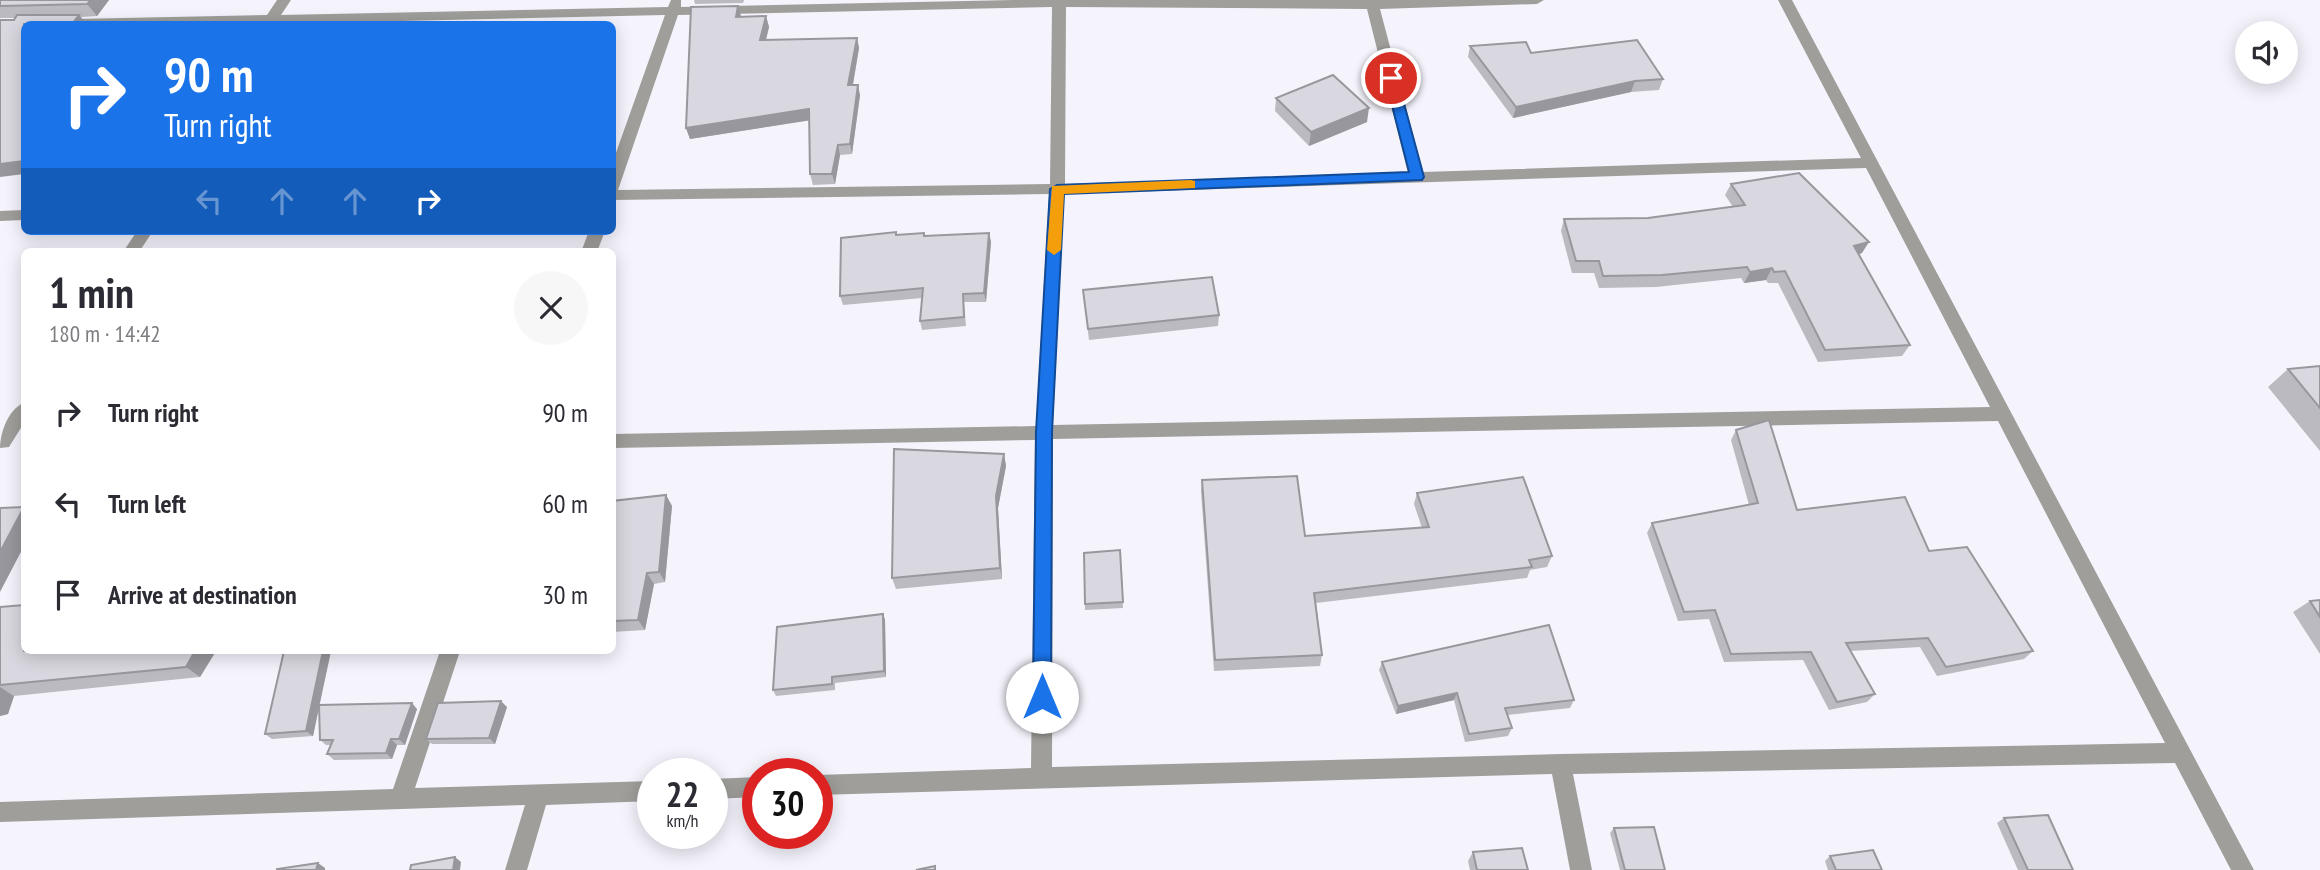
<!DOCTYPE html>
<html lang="en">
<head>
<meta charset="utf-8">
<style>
  :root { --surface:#fff; --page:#f7f7f7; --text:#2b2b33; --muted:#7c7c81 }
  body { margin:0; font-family:"PT Sans Narrow",sans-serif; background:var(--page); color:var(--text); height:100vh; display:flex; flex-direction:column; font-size:26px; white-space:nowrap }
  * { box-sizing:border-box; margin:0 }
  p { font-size:23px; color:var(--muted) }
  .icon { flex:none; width:38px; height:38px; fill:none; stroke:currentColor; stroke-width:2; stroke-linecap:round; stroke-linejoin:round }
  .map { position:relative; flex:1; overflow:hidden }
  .sheet { position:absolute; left:21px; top:248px; width:595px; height:406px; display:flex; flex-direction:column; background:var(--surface); border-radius:10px; box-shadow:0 4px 18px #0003 }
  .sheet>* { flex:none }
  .hud { position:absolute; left:21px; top:21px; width:595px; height:214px; border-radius:10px; box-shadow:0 4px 18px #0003; background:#1a73e8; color:#fff; overflow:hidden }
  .controls { position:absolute; left:2235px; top:21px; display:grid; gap:14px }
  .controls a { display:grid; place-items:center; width:63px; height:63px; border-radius:50%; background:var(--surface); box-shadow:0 4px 18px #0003; font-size:35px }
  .speed { position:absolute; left:637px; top:758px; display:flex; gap:14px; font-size:35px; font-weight:700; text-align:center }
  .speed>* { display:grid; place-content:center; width:91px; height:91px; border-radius:50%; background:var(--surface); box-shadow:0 4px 18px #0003; line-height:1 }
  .speed small { font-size:18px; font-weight:400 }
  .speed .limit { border:10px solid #d22; background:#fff; color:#111 }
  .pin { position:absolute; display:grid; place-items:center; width:60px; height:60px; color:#fff; margin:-30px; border:4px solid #fff; border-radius:50%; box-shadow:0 2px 7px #0007 }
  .me { position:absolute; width:77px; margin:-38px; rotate:0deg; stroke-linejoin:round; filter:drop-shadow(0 0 5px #0008) }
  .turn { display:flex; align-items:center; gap:24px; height:147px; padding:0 28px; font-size:32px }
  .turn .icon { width:91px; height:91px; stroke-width:2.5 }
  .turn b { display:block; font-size:49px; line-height:60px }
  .lanes { display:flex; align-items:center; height:66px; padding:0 28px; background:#0003; justify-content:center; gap:35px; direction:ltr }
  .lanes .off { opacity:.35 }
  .round { display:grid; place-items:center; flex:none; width:74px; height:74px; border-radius:37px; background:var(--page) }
  .overview { display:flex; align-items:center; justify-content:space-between; height:119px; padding:0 28px }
  h1 { font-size:42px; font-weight:600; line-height:52px }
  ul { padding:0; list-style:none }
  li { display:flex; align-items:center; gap:21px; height:91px; padding:0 28px }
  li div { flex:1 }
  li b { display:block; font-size:26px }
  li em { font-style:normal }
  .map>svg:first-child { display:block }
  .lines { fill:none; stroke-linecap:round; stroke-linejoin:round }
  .street { fill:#9f9e9b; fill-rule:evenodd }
  .wall { fill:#bbbac1 }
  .shaded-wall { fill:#98979d }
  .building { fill:#d9d8e0; stroke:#98979d; stroke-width:2 }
  .route { fill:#1a73e8; stroke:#114b97; stroke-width:2 }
  .slow { fill:#f59e0b }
</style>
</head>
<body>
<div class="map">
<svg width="2320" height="870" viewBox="0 0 2320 870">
  <rect width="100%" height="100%" fill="#f5f4fd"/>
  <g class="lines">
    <g class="street">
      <path d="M277 0H291L281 15 668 7 671 0H681V7L1013 0H1544L1537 4 1380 9 1423 172 1861 158 1778 0H1792L2254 870H2231L2175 763 1573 774 1592 870H1570L1552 774 817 795V775L1031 768 1035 440 612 448V434L1036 426 1049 194 612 200V164L665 15 274 24H24V28L19 24 26 20 267 15ZM1052 7 1050 184 618 190 678 15ZM1066 7 1367 9 1408 173 1065 184ZM1866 168 1990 407 1053 425 1064 194ZM1998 421 2165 743 1561 754 1052 767 1053 439Z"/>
      <polygon points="24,210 24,220 0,221 0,211"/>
      <polygon points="137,231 153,231 139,252 123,252"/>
      <polygon points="589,231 605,231 597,252 581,252"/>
      <path d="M24 403V423L9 447 0 448C0 433 8 409 24 403Z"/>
      <polygon points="440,651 460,651 415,788 653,781 653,801 546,805 527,870 505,870 525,805 0,822 0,802 393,789"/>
      <polygon points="758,777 758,797 712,799 712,779"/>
    </g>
  </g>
  <g class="wall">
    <polygon points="0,0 109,0 97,16 81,17 24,24 14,20 15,18 0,18"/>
    <polygon points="694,0 744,0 743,3 695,4"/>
    <polygon points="741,16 741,17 766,16 769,27 766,40 857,38 859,48 853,85 860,95 852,154 840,155 835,184 813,185 810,174 809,120 690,139 686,128"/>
    <polygon points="1470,46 1531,53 1663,79 1659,90 1631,92 1513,118 1468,57"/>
    <polygon points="1276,98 1367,122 1309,146 1275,111"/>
    <polygon points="1731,184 1862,253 1859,254 1910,345 1902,356 1818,362 1778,283 1768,283 1766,280 1744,283 1741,278 1656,287 1599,288 1594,273 1572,273 1561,231 1564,219 1648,218 1733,207 1725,195"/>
    <polygon points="989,233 991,242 986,302 964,302 966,326 922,330 920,321 922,298 843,305 840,296 897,235 924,236"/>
    <polygon points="1083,290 1219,315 1218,326 1089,340"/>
    <polygon points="2320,366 2320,451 2268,387 2288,369"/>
    <polygon points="1736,430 1797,510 1929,551 2033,651 2024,659 1937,676 1920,647 1850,651 1875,694 1867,702 1829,710 1803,660 1724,662 1709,619 1678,621 1647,533 1652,523 1749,505 1731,440"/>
    <polygon points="1004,454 1006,466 998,508 1002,579 896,589 892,578"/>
    <polygon points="1202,480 1305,536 1422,528 1414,504 1417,493 1552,556 1547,567 1530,570 1527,578 1316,603 1322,655 1320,666 1214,671 1201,491"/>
    <polygon points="666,495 672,506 665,582 654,584 645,630 612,632 612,501"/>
    <polygon points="1120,550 1123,608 1085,610 1085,604"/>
    <polygon points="2320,600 2320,654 2293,612 2310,601"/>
    <polygon points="0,607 24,651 216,651 200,677 14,696 8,714 0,716"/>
    <polygon points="883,614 885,620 886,677 835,683 835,690 776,696 773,690"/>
    <polygon points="331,651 319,705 417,709 405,745 397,745 392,759 334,760 327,754 331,745 326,745 320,740 319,706 313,736 272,739 265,734"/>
    <polygon points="1382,662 1574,700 1570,708 1507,715 1512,728 1508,736 1465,742 1454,700 1396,714 1379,670"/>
    <polygon points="507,707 495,744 432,744 426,739"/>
    <polygon points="2004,818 2073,870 2018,870 1997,823"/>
    <polygon points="1614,828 1665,870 1620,870 1610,833"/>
    <polygon points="1473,852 1528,870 1470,870 1468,861"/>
    <polygon points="1830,856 1882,870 1828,870 1825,861"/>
  </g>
  <g class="shaded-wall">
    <polygon points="91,0 109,0 97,16 87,4"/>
    <polygon points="738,6 741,16 739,28 736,17"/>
    <polygon points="79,15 87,24 72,24"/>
    <polygon points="766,16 769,27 763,51 760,40"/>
    <polygon points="857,38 859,48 851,95 848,85"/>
    <polygon points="1635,81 1631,92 1513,118 1516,107"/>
    <polygon points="858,85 860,95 852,154 850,144"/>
    <polygon points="1369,108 1367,122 1309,146 1311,132"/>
    <polygon points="809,109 812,120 690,139 686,128"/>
    <polygon points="838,145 840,155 835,184 832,174"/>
    <polygon points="24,161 24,174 0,177 0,164"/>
    <polygon points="989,233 991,242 986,302 984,293"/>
    <polygon points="1869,242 1862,253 1847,258 1854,246"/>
    <polygon points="1772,268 1766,280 1744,283 1750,272"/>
    <polygon points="1004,454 1006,466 998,508 1002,579 1000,568 996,496"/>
    <polygon points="666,495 672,506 665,582 659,572"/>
    <polygon points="24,507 24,546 0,592 0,552"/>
    <polygon points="647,573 654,584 645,630 638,620"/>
    <polygon points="883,614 885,620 886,677 884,671"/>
    <polygon points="195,651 216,651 200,677 186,667"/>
    <polygon points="323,651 331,651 313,736 306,731"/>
    <polygon points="0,687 14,696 8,714 0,716"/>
    <polygon points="1457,693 1454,700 1396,714 1398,706"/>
    <polygon points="501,701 507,707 495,744 489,738"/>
    <polygon points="412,703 417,709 405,745 399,739"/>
    <polygon points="391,739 397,745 392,759 386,753"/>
    <polygon points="455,857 461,862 460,870 453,870"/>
    <polygon points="318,863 325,868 325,870 316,870"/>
  </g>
  <g class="building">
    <polygon points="0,0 91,0 87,4 0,6"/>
    <polygon points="738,6 736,17 766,16 760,40 857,38 848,85 858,85 850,144 838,145 832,174 810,174 809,109 686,128 691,7"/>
    <polygon points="17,15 79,15 72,24 24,24 24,161 0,164 0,20 14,20"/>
    <polygon points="1637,40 1663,79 1635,81 1516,107 1470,46 1526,42 1531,53"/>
    <polygon points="1333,75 1369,108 1311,132 1276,98"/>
    <polygon points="1799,173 1869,242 1854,246 1910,345 1825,350 1785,271 1774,272 1772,268 1750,272 1747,267 1662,275 1603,276 1599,261 1576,261 1564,219 1648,218 1745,205 1731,184"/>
    <polygon points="896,232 896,235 924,233 924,236 989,233 984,293 963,294 964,317 920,321 923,288 840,296 841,238"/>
    <polygon points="1212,277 1219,315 1088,329 1083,290"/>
    <polygon points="2320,366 2320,408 2288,369"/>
    <polygon points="1769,420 1797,510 1905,497 1929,551 1967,547 2033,651 1946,667 1928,638 1846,643 1875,694 1837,702 1811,652 1731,654 1715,610 1684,612 1652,523 1758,503 1736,430"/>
    <polygon points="894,449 1004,454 996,496 1000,568 892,578"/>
    <polygon points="1297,476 1305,536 1429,527 1417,493 1523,477 1552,556 1529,560 1532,567 1314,593 1322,655 1215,660 1202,480"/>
    <polygon points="666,495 659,572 647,573 638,620 612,621 612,501"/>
    <polygon points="24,507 0,552 0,508"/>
    <polygon points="1120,550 1123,602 1085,604 1084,553"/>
    <polygon points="2320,600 2320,617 2310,601"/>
    <polygon points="24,605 24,651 195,651 186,667 0,685 0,607"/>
    <polygon points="883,614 884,671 832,677 832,684 773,690 777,627"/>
    <polygon points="1549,625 1574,700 1505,708 1512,728 1469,734 1457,693 1398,706 1382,662"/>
    <polygon points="284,651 323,651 306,731 265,734"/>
    <polygon points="501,701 489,738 426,739 438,703"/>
    <polygon points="412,703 399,739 391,739 386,753 327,754 333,740 320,740 319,705"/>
    <polygon points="2048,815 2073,870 2028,870 2004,818"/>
    <polygon points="1654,827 1665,870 1625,870 1614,828"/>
    <polygon points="1522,848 1528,870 1477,870 1473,852"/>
    <polygon points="1873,850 1882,870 1836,870 1830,856"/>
    <polygon points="455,857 453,870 410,870 411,865"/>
    <polygon points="318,863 316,870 277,870 277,869"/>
    <polygon points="935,866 935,870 916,870"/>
  </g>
  <polygon class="route" points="1391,74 1397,78 1424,177 1422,180 1064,194 1052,432 1051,697 1048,703 1042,705 1035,703 1033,697 1036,432 1050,189 1057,185 1409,172 1385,78"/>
  <polygon class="slow" points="1191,180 1195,181 1195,188 1064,194 1061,250 1054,255 1047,250 1052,186"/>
</svg>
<div class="controls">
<a><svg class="icon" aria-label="sound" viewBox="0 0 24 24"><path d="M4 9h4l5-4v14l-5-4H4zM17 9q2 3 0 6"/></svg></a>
</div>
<div class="speed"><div>22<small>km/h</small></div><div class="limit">30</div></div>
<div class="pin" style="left:1391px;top:78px;background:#d93025"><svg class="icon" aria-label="arrive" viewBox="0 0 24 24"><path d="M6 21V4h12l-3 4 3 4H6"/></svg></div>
<svg class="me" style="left:1042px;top:697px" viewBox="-20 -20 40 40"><circle r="19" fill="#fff"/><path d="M0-13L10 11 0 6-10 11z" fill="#1a73e8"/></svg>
<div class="hud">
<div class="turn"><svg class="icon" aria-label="right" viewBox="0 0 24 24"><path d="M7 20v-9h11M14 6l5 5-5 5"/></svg><div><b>90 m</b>Turn right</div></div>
<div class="lanes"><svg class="icon off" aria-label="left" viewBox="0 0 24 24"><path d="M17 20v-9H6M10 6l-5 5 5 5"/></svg><svg class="icon off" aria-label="ahead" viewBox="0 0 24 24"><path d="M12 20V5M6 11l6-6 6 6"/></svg><svg class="icon off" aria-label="ahead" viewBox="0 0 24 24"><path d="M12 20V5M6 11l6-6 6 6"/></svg><svg class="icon" aria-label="right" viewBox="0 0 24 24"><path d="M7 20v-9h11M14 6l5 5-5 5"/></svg></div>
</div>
<section class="sheet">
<div class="overview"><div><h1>1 min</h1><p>180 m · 14:42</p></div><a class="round"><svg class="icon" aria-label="close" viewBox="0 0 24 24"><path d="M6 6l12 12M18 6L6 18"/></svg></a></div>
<ul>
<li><svg class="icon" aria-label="right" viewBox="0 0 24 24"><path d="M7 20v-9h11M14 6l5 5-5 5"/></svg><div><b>Turn right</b></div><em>90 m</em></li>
<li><svg class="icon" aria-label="left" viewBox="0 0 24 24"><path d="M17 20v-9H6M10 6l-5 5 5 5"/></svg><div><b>Turn left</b></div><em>60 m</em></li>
<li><svg class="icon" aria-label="arrive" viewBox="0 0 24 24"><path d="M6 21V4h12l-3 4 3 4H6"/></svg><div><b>Arrive at destination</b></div><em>30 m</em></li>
</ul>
</section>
</div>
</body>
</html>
